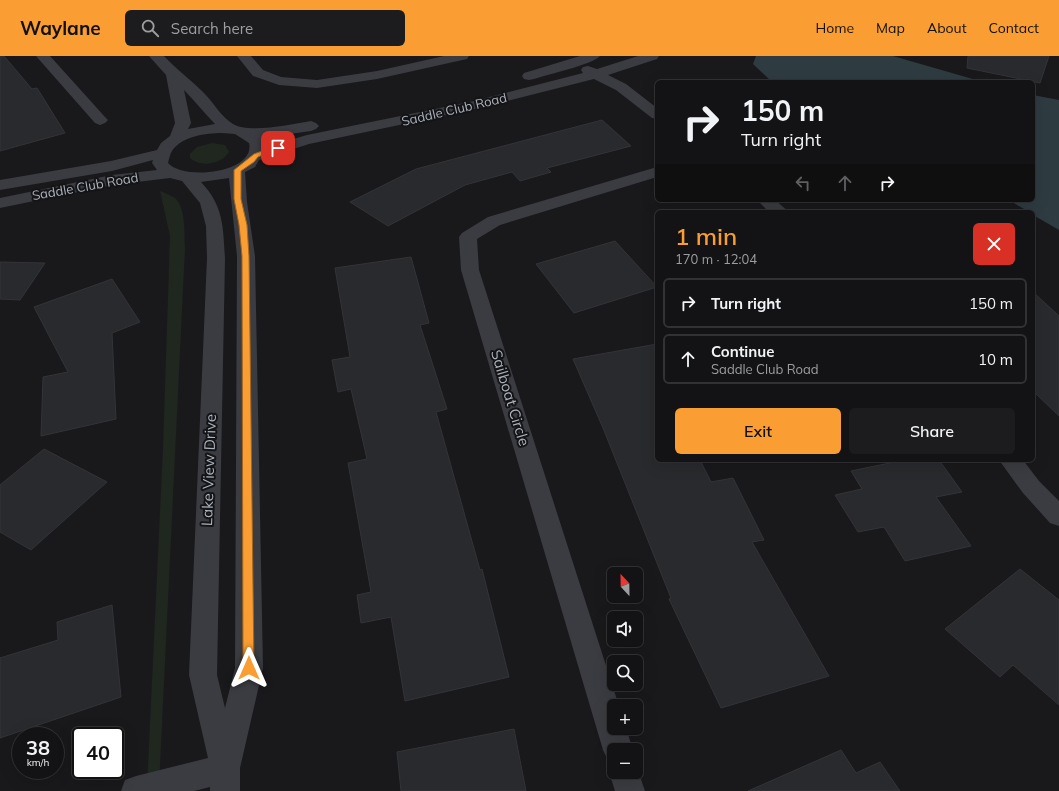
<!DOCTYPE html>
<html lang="en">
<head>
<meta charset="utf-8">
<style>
  :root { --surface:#131315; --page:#1c1c1e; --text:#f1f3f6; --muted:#9d9ea0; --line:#323234; --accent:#fa9d32 }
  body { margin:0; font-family:Mulish,sans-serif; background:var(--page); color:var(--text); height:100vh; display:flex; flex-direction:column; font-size:15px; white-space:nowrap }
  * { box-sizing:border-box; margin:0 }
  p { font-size:13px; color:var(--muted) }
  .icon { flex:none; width:22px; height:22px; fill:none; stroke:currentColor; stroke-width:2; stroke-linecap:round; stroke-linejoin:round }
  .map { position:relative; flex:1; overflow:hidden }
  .panel { position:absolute; left:655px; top:154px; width:380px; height:252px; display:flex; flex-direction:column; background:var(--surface); border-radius:6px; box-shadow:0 4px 16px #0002,0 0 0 1px var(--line) }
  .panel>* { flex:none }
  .banner { position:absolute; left:655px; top:24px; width:380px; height:122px; border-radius:6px; box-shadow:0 4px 16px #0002,0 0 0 1px var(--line); background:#131315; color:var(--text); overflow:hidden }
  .needle { width:26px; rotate:338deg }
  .controls { position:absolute; left:607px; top:511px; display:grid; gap:8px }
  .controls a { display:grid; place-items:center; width:36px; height:36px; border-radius:6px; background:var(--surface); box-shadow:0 4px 16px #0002,0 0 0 1px var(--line); font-size:20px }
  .speed { position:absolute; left:12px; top:671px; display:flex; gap:8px; font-size:20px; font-weight:700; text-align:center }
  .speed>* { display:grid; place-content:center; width:52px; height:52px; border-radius:50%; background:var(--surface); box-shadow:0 4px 16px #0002,0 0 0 1px var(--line); line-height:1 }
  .speed small { font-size:10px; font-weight:400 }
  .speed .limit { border:2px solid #111; border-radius:6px; background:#fff; color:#111 }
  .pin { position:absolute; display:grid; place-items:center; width:34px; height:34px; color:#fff; margin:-17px; border-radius:8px; box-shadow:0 2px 6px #0006 }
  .me { position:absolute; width:44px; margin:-22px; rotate:0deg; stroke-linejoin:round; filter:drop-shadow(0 0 3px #0008) }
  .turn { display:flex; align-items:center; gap:14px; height:84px; padding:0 20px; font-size:18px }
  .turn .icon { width:52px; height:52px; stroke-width:2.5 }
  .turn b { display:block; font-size:28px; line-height:34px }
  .lanes { display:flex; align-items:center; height:38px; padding:0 20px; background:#0003; justify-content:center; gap:20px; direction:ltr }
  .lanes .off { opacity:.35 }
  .round { display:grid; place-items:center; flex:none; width:42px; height:42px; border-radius:6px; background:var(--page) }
  .overview { display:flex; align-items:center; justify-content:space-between; height:68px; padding:0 20px }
  h1 { font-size:24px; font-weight:600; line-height:30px; color:var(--accent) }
  .primary-button { display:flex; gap:8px; margin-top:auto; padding:8px 20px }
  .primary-button a { flex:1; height:46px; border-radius:6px; background:var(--accent); color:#111; font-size:16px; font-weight:600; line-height:46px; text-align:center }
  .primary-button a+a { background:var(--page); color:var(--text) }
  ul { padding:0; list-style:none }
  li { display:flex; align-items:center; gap:12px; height:50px; margin:0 8px 6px; padding:0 12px; border:2px solid var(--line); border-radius:6px }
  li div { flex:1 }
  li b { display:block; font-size:15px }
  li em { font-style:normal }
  header { display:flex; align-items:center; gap:24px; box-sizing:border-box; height:56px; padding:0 20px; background:var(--accent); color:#111 }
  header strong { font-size:19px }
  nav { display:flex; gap:22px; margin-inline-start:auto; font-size:14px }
  .search { width:280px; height:36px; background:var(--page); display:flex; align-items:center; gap:10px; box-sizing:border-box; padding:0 14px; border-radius:6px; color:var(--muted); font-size:15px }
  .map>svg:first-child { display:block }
  .green { fill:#1f271f }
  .water { fill:#2e3b41 }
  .building { fill:#292a2d; stroke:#333438 }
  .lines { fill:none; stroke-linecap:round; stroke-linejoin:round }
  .minor { fill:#3a3c41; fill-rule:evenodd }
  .route { fill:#fa9d32; stroke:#a26620 }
  .labels { text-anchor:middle; stroke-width:4; stroke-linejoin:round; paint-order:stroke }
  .far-street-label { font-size:13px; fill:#abb2bc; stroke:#141417 }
  .street-label { font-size:15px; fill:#abb2bc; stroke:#141417 }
</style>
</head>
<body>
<header>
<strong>Waylane</strong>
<div class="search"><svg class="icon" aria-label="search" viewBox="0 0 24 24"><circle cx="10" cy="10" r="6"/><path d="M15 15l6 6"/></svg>Search here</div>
<nav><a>Home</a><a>Map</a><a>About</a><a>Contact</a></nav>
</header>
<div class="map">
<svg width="1059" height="735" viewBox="0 0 1059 735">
  <rect width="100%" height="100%" fill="#19191c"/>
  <g class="green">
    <path d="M212 87 225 89 229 96C222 108 201 112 190 102V98L197 91Z"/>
    <path d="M160 135C165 137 171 139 175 142 186 151 184 178 185 192L159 730 147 732 163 392 170 180Z"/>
  </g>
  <g class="water">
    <polygon points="756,0 893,0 983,26 772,26 753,8"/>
    <polygon points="1033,39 1059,44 1059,174 1033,159 1033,156 1029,156 1009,144 1033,144"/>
  </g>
  <g class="building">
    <polygon points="0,0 4,0 32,33 37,32 65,77 0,95"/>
    <polygon points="968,0 1049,0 1040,27 967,12"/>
    <polygon points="602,64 631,90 547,112 551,116 520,125 512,116 465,129 388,170 350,146 416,113"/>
    <polygon points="615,185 657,231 574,257 536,208"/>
    <polygon points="411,201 429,267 420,269 447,353 436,356 480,514 482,513 509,621 405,645 391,561 361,567 357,539 371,536 348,407 367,403 351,333 338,336 332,304 350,301 335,212"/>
    <polygon points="0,206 45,207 20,244 0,243"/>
    <polygon points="112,223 140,266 112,277 116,363 41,380 43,321 68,316 34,251"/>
    <polygon points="1033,236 1059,260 1059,360 1033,335"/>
    <polygon points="657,288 657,404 700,404 711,426 733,422 764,484 752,486 829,620 721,652 669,543 671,542 603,372 573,303"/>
    <polygon points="44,393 107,426 31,494 0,476 0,429"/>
    <polygon points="904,404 939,404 962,436 936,441 971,490 905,505 884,471 858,476 835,439 862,433 851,415"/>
    <polygon points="1020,513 1059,544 1059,649 1013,609 1000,621 945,573"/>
    <polygon points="112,549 121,641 0,682 0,602 58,584 57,566"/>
    <polygon points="514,673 526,735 401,735 397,696"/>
    <polygon points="841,694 856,717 880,706 900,735 748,735"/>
  </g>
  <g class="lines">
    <g class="minor">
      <polygon points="36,0 50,0 105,61 108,64 105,67 100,69 95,67"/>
      <path d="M149 0H164C176 13 191 24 204 37 214 47 221 61 233 68 249 78 292 68 311 65L316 67 319 70 316 73 311 75 261 82 265 91 307 79 474 45 583 17 581 14 583 11 588 10 597 13 638 0H659L657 3 608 19 626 28 657 52V63L652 62 616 34 594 23 475 53 309 88 259 104 255 111 245 116 247 146 255 200 263 612 240 712V735H210V731L194 735H121L125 724 136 720 208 702 189 619 207 202 206 170 200 147 182 125 170 122 112 129 0 152V142L112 119 157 114 152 107 153 104 112 115 0 134V124L111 105 157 94 161 87 170 80 175 67 166 19ZM184 34C195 45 204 57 215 68L188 73 191 67ZM222 77 235 78 249 87C256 117 184 125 168 107 169 103 170 98 172 95 182 80 206 77 222 77ZM229 122 237 200 235 612 225 652 217 619 225 202C223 172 224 150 201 126Z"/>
      <polygon points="237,0 251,0 263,14 281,21 317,24 377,15 444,0 469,0 467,3 377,23 317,32 279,29 253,20"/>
      <path d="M580 0H600C594 8 546 19 534 23L529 24 524 23 522 20 524 17Z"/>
      <polygon points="657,111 657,121 500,169 477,183 479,214 619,650 614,650 614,672 626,672 633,694 614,694 614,716 636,716 636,709 645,735 615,735 609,716 613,706 608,704 603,694 461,214 459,181 462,177 488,161"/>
      <polygon points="757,144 775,144 789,156 769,156"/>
      <polygon points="999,404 1023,404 1039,425 1059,445 1059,470 1050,467 1023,437"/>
    </g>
  </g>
  <polygon class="route" points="275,90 281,92 258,101 254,106 241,115 241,143 247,169 249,200 254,612 253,616 249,617 245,616 243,612 242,200 239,169 234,143 234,114 254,98"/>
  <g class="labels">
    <g class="far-street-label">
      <text transform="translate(454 53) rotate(-13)" y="5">Saddle Club Road</text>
      <text transform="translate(85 130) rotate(-10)" y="5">Saddle Club Road</text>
    </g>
    <g class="street-label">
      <text transform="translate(510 342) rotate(73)" y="5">Sailboat Circle</text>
      <text transform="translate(209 414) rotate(-88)" y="5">Lake View Drive</text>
    </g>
  </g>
</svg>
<div class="controls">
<a><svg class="needle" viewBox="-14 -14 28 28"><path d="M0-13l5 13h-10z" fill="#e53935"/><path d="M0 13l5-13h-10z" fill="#9d9ea0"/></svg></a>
<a><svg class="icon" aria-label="sound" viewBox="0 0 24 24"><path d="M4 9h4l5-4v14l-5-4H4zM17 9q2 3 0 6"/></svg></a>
<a><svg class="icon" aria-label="search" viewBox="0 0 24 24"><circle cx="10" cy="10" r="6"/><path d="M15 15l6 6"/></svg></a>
<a>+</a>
<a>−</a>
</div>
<div class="speed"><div>38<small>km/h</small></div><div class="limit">40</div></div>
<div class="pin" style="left:278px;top:92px;background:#d93025"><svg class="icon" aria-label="arrive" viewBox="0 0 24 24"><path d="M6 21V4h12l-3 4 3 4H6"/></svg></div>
<svg class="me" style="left:249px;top:612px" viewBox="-20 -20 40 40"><path d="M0-17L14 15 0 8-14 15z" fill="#fa9d32" stroke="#fff" stroke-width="4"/></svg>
<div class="banner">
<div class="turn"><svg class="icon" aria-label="right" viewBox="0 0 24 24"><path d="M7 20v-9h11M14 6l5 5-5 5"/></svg><div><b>150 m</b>Turn right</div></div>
<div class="lanes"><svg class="icon off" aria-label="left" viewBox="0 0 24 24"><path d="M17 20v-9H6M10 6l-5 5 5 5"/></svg><svg class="icon off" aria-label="ahead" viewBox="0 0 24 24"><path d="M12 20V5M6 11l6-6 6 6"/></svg><svg class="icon" aria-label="right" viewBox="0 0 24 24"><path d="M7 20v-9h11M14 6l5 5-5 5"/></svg></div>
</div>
<section class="panel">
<div class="overview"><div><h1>1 min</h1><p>170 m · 12:04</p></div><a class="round" style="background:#d93025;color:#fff"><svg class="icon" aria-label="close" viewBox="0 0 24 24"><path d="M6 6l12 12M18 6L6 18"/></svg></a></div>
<ul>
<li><svg class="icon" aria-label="right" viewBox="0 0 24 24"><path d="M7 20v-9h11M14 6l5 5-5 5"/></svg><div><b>Turn right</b></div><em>150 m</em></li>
<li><svg class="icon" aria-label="ahead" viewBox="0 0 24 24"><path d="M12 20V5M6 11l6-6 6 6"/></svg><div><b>Continue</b><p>Saddle Club Road</p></div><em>10 m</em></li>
</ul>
<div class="primary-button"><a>Exit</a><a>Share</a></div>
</section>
</div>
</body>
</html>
